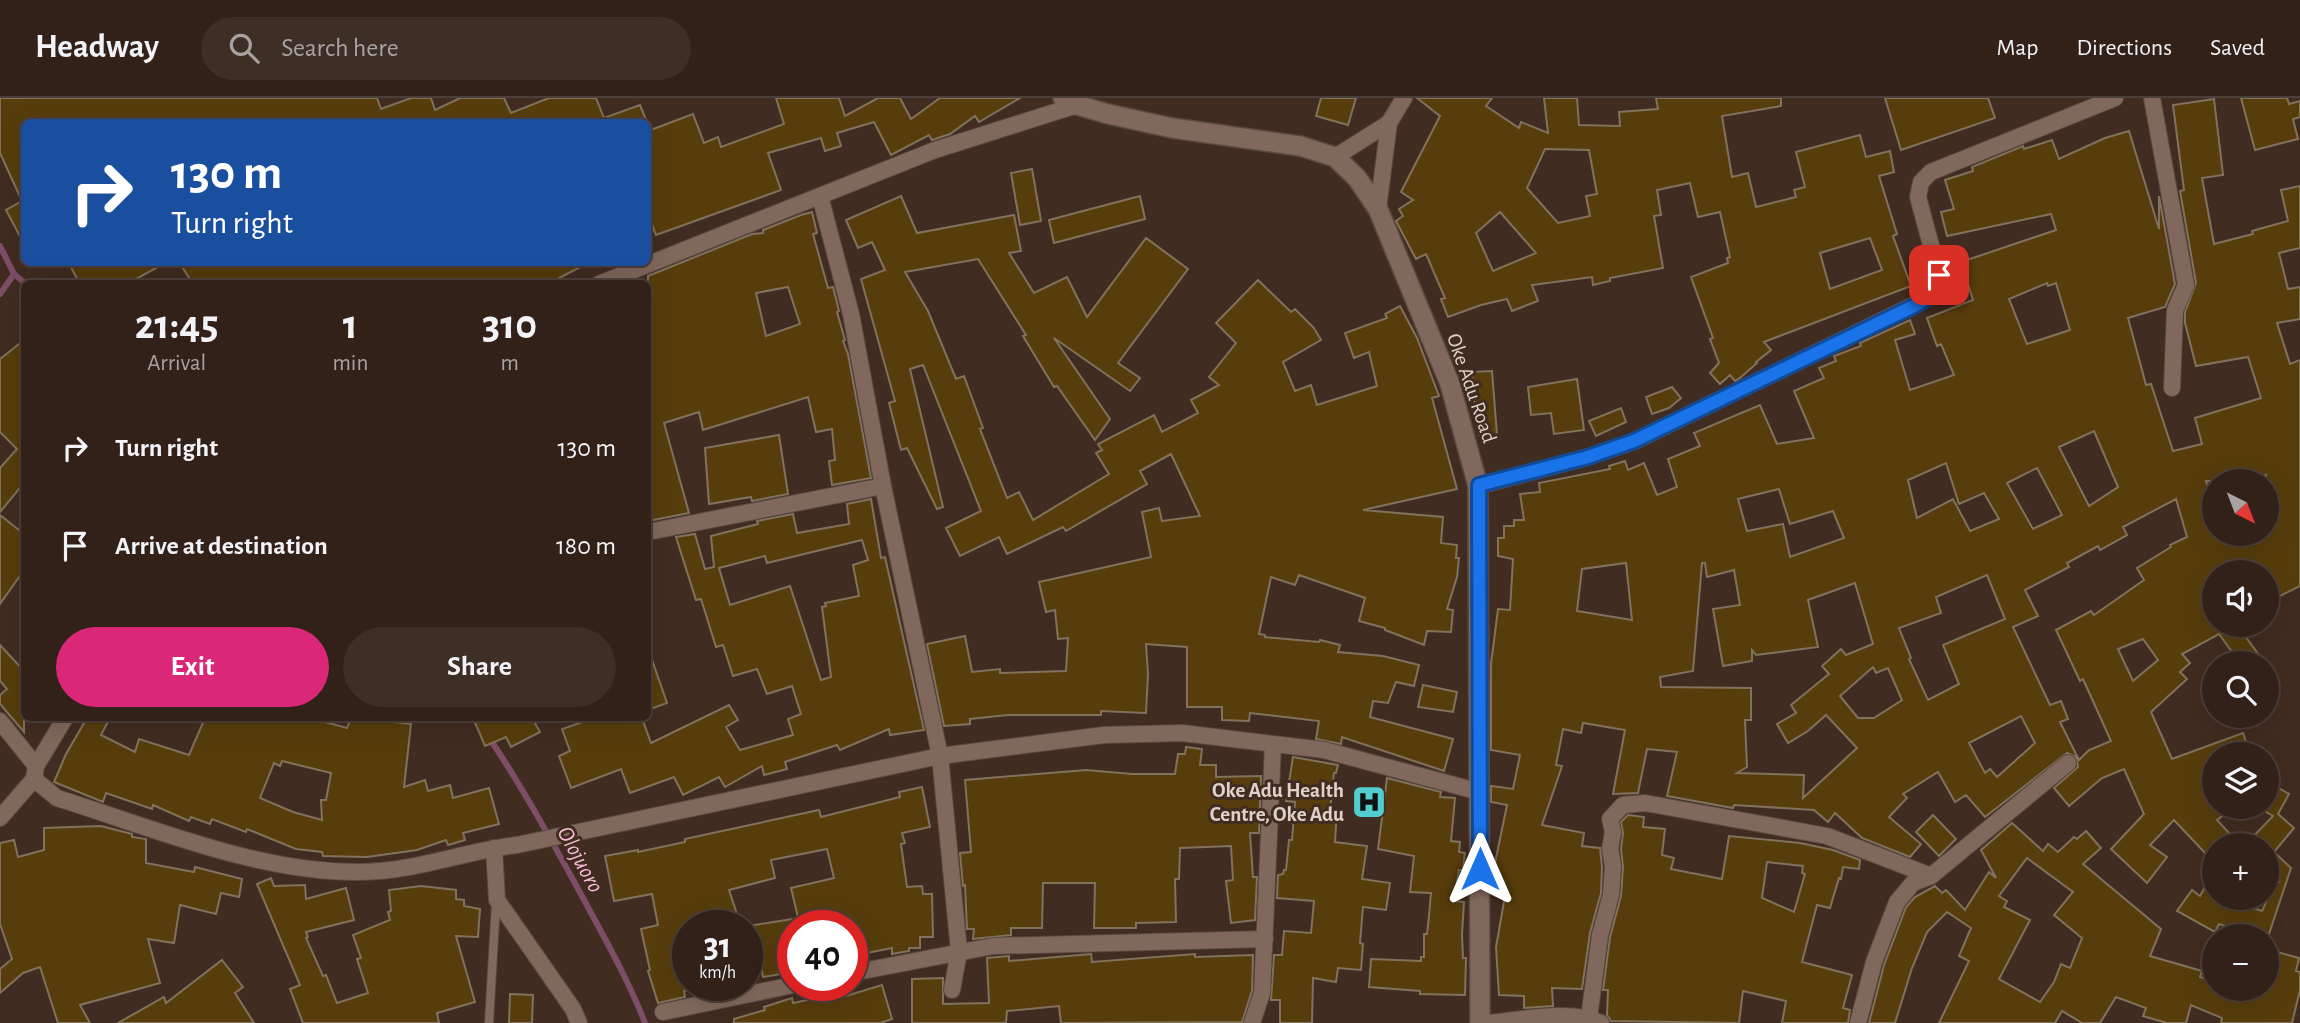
<!DOCTYPE html>
<html lang="en">
<head>
<meta charset="utf-8">
<style>
  :root { --surface:#312119; --page:#3d2e26; --text:#f1f3f6; --muted:#a8a3a2; --line:#4c3e38; --accent:#db2777 }
  body { margin:0; font-family:"Alegreya Sans",sans-serif; background:var(--page); color:var(--text); height:100vh; display:flex; flex-direction:column; font-size:26px; white-space:nowrap }
  * { box-sizing:border-box; margin:0 }
  p { font-size:23px; color:var(--muted) }
  .icon { flex:none; width:38px; height:38px; fill:none; stroke:currentColor; stroke-width:2; stroke-linecap:round; stroke-linejoin:round }
  .map { position:relative; flex:1; overflow:hidden }
  .details { position:absolute; left:21px; top:182px; width:630px; height:441px; display:flex; flex-direction:column; background:var(--surface); border-radius:10px; box-shadow:0 7px 28px #0002,0 0 0 2px var(--line) }
  .details>* { flex:none }
  .top-card { position:absolute; left:21px; top:21px; width:630px; height:147px; border-radius:10px; box-shadow:0 7px 28px #0002,0 0 0 2px var(--line); background:#1a4fa0; color:#fff; overflow:hidden }
  .needle { width:46px; rotate:138deg }
  .controls { position:absolute; left:2202px; top:371px; display:grid; gap:14px }
  .controls a { display:grid; place-items:center; width:77px; height:77px; border-radius:50%; background:var(--surface); box-shadow:0 7px 28px #0002,0 0 0 2px var(--line); font-size:35px }
  .speed { position:absolute; left:672px; top:812px; display:flex; gap:14px; font-size:35px; font-weight:700; text-align:center }
  .speed>* { display:grid; place-content:center; width:91px; height:91px; border-radius:50%; background:var(--surface); box-shadow:0 7px 28px #0002,0 0 0 2px var(--line); line-height:1 }
  .speed small { font-size:18px; font-weight:400 }
  .speed .limit { border:10px solid #d22; background:#fff; color:#111 }
  .pin { position:absolute; display:grid; place-items:center; width:60px; height:60px; color:#fff; margin:-30px; border-radius:14px; box-shadow:0 4px 10px #0006 }
  .me { position:absolute; width:77px; margin:-38px; rotate:0deg; stroke-linejoin:round; filter:drop-shadow(0 0 5px #0008) }
  .turn { display:flex; align-items:center; gap:24px; height:147px; padding:0 35px; font-size:32px }
  .turn .icon { width:91px; height:91px; stroke-width:2.5 }
  .turn b { display:block; font-size:49px; line-height:60px }
  .eta { display:flex; justify-content:space-evenly; align-items:center; height:119px; text-align:center }
  .eta b { font-size:42px; font-weight:600; line-height:49px }
  .action { display:flex; gap:14px; margin-top:auto; padding:14px 35px }
  .action a { flex:1; height:80px; border-radius:42px; background:var(--accent); color:#fff; font-size:28px; font-weight:600; line-height:80px; text-align:center }
  .action a+a { background:var(--page); color:var(--text) }
  ul { padding:0; list-style:none }
  li { display:flex; align-items:center; gap:21px; height:98px; padding:0 35px }
  li div { flex:1 }
  li b { display:block; font-size:26px }
  li em { font-style:normal }
  header { display:flex; align-items:center; gap:42px; box-sizing:border-box; height:98px; padding:0 35px; background:var(--surface); border-bottom:2px solid var(--line) }
  header strong { font-size:33px }
  nav { display:flex; gap:38px; margin-inline-start:auto; font-size:24px }
  .search { width:490px; height:63px; background:var(--page); display:flex; align-items:center; gap:18px; box-sizing:border-box; padding:0 24px; border-radius:38px; color:var(--muted); font-size:26px }
  .map>svg:first-child { display:block }
  .built { fill:#4f3426 }
  .lines { fill:none; stroke-linecap:round; stroke-linejoin:round }
  .stream { stroke:#7d4e66; stroke-width:6 }
  .building { fill:#573d0c; stroke:#80725c; stroke-width:2; fill-rule:evenodd }
  .service-casing { stroke:#5b4940; stroke-width:10 }
  .minor-casing { stroke:#5b4940; stroke-width:18 }
  .tertiary-casing { stroke:#5b4940; stroke-width:22 }
  .service { stroke:#80685c; stroke-width:8 }
  .minor { stroke:#80685c; stroke-width:16 }
  .tertiary { stroke:#80685c; stroke-width:19 }
  .route-casing { stroke:#114b97; stroke-width:18 }
  .route { stroke:#1a73e8; stroke-width:12 }
  .labels { text-anchor:middle; stroke-width:6; stroke-linejoin:round; paint-order:stroke }
  .street-label { font-size:21px; fill:#dfd1ca; stroke:#412c21 }
  .poi-label { font-size:21px; font-weight:bold; fill:#dfd1ca; stroke:#412c21; text-anchor:end }
  .water-label { font-size:23px; font-style:italic; fill:#fbbddb; stroke:#412c21 }
</style>
</head>
<body>
<header>
<strong>Headway</strong>
<div class="search"><svg class="icon" aria-label="search" viewBox="0 0 24 24"><circle cx="10" cy="10" r="6"/><path d="M15 15l6 6"/></svg>Search here</div>
<nav><a>Map</a><a>Directions</a><a>Saved</a></nav>
</header>
<div class="map">
<svg width="2300" height="925" viewBox="0 0 2300 925">
  <rect width="100%" height="100%" fill="#412c21"/>
  <polygon class="built" points="1360,687 1382,689 1378,722 1356,719"/>
  <g class="lines">
    <g class="stream">
      <polyline points="0,148 14,176 26,186"/>
      <polyline points="0,196 14,176"/>
      <path d="M488 638C523 690 553 745 583 800 605 841 628 881 645 925"/>
    </g>
  </g>
  <g class="building">
    <polygon points="0,0 377,0 381,11 411,0 431,0 435,12 460,0 504,0 511,15 549,0 596,0 604,20 640,7 647,24 24,24 24,146 6,112 22,103 0,55"/>
    <polygon points="776,0 839,0 845,18 878,0 900,0 911,21 940,0 1020,0 979,24 975,18 950,36 932,42 929,37 891,57 874,24 837,35 841,48 825,53 821,40 768,55 781,92 656,137 648,116 648,33 693,16 704,45 718,39 721,49 784,26"/>
    <polygon points="1321,0 1356,0 1348,27 1316,18"/>
    <path d="M1417 0H1492L1486 8 1519 30 1521 24 1548 35 1544 0H1577L1579 27 1620 28 1619 14 1658 11 1656 0H1781V8L1722 18 1732 79 1748 75 1756 109 1796 99 1794 92 1805 89 1796 54 1860 37 1866 59 1890 53 1894 74 1879 78 1897 136 1893 138 1911 188 1764 244 1771 252 1756 264 1757 265 1740 280 1735 283 1730 277 1720 286 1710 275 1719 265 1710 241 1713 240 1691 179 1728 165 1727 160 1730 159 1720 114 1698 119 1690 85 1657 92 1661 117 1654 118 1663 170 1610 180V183L1593 187 1592 179 1532 187 1538 203 1512 213 1507 201 1481 207 1448 219 1441 201 1445 200 1426 156 1416 161 1396 123 1403 118 1399 111 1413 102 1401 94 1440 18ZM1545 51 1589 52 1597 96 1586 98 1590 118 1558 125 1527 90ZM1500 114 1536 155 1493 173 1476 135ZM1870 140 1882 172 1830 191 1820 155Z"/>
    <polygon points="1885,0 1988,0 1995,20 1901,52"/>
    <polygon points="2241,0 2287,0 2289,6 2300,3 2300,19 2293,21 2298,41 2255,52"/>
    <path d="M2214 1 2223 77 2202 80 2214 146 2253 136 2252 133 2288 123 2281 92 2300 88V150L2279 155 2288 191 2300 189V221L2277 225 2290 266 2300 262V488L2266 505V474H2214V527H2237L2259 557 2247 565H2240L2219 536 2182 556 2190 565 2180 574 2187 581 2151 614 2172 661 2243 635 2250 656H2214V709H2235L2217 722 2240 747H2214L2206 756 2174 722 2150 747 2167 759 2147 785 2111 751 2144 716 2124 671 2102 680 2069 708 2054 690 2078 669 2076 659 2067 655 1985 719 1966 697 1955 704 1938 674 1903 696 1907 700 1889 719 1921 746 1910 759 1862 740 1835 715 1828 724 1814 712 1734 707 1733 710 1667 698 1677 654 1647 651 1638 695 1613 696 1625 632 1583 625 1581 635 1563 631 1556 667 1562 668 1542 727 1584 735 1582 748 1600 750 1602 769 1601 795 1590 835 1582 891 1552 890 1553 908 1524 910V898L1499 897 1496 849 1505 798 1494 797 1496 770H1494L1507 707 1491 704V688L1513 691 1520 657 1491 652V566L1498 511 1510 512 1513 461 1498 458V440H1504V428H1514V422H1524L1520 396 1540 394 1539 385 1610 371 1609 368 1625 363 1628 372 1644 365 1657 397 1677 389 1668 361 1700 348 1694 335 1760 307 1777 346 1814 340 1794 293 1824 280 1819 270 1836 263 1834 258 1861 248 1860 245 1910 222 1915 236 1895 242 1910 292 1954 277 1941 246 1937 248 1927 220 1973 202 1961 164 2056 132 2051 116 1947 138 1941 114 1954 111 1945 82 1973 73 1972 69 2023 48 2024 51 2052 42 2059 61 2105 40 2129 33 2159 131V98L2175 186 2165 209 2128 220 2146 287 2151 286 2173 353 2202 346 2195 320 2261 300 2248 259 2196 268 2185 225V214L2196 185 2180 93 2184 92 2173 7ZM2047 185 2048 188 2056 185 2070 232 2027 246 2009 201ZM2094 333 2118 389 2089 408 2059 349ZM1946 365 1959 406 1984 395 1999 421 1970 433 1953 401 1917 420 1908 382ZM2037 370 2062 417 2033 431 2007 385ZM2255 376 2257 380 2266 377V436H2214V409L2206 383H2226ZM1779 391 1790 426 1833 413 1844 440 1790 459 1783 426 1747 433 1738 401ZM2176 401 2187 439 2170 447 2171 449 2137 470 2144 482 2094 517 2091 513 2056 532 2080 583 2083 581 2111 643 2089 652 2079 662 2060 624 2068 621 2061 603 2050 607 2013 529 2038 518 2025 492 2069 469 2067 465 2098 448 2100 452 2127 437 2123 429ZM1626 465 1632 522 1577 513 1582 471ZM1702 465H1705L1707 479 1734 472 1740 507 1713 511 1723 568 1752 563V552L1756 557 1818 549 1808 502 1855 485 1873 546 1846 557 1841 551 1822 568 1829 576 1791 607 1796 615 1777 626 1788 645 1808 633 1826 617 1857 650 1803 700 1804 677 1737 675 1747 669 1745 622H1751V590L1661 589 1660 579 1693 573ZM1987 477 2005 521 1943 547 1959 586 1928 602 1909 561 1911 560 1899 530 1941 515 1936 499ZM2143 541 2158 562 2133 583 2118 551ZM1873 569 1876 575 1888 570 1902 602 1874 620H1858L1840 598ZM2021 618 2035 645 1997 679 1990 671 1985 675 1969 645Z"/>
    <polygon points="1032,71 1041,123 1020,127 1011,75"/>
    <polygon points="901,98 917,135 1014,117 1021,153 1009,155 1034,195 1067,179 1087,219 1146,140 1188,171 1118,265 1140,280 1130,293 1054,240 1110,321 1095,342 1057,288 1054,289 1023,238 1026,237 978,161 905,174 928,213 956,281 964,278 983,330 980,331 1007,400 1019,394 1033,422 1109,376 1096,355 1102,352 1098,346 1154,317 1162,334 1198,315 1191,302 1219,287 1209,279 1236,245 1216,225 1258,182 1291,214 1295,211 1314,230 1321,242 1283,264 1295,293 1311,287 1317,307 1377,288 1369,254 1354,260 1345,235 1387,220 1385,216 1400,208 1417,240 1439,298 1432,300 1457,391 1363,412 1443,419 1441,445 1457,447 1456,460 1459,460 1457,479 1447,511 1453,512 1451,534 1427,533 1424,547 1385,532 1385,530 1359,523 1365,500 1299,477 1295,487 1271,479 1259,536 1265,537 1265,539 1319,544 1320,542 1340,547 1338,554 1383,558 1419,567 1414,588 1396,584 1388,605 1373,603 1370,619 1453,641 1444,673 1342,639 1341,646 1316,641 1319,623 1250,615 1249,623 1222,622 1222,609 1187,609 1187,549 1146,546 1148,576 1146,615 1101,613 1101,617 1008,617 970,621 970,626 944,628 927,546 965,538 972,574 1000,571 1000,575 1066,573 1068,540 1058,541 1055,512 1046,514 1039,484 1151,459 1142,414 1159,410 1162,423 1200,418 1171,356 1140,373 1147,386 1066,433 1063,429 1007,456 999,439 960,458 946,430 981,413 923,267 910,271 943,409 937,411 907,350 901,352 889,305 895,303 861,181 885,172 872,144 858,150 846,122"/>
    <polygon points="1140,98 1145,121 1054,145 1049,122"/>
    <path d="M812 114 817 135 813 136 828 190 833 189 839 213 837 214 845 242 843 243 848 256 871 380 832 387 829 363 835 362 832 331 816 334 808 299 703 332 699 314 664 325 689 415 648 423V339L652 338 648 323V178L752 136 763 135V132L801 117ZM788 189 800 226 766 238 756 195Z"/>
    <polygon points="68,164 167,164 127,186 80,186"/>
    <polygon points="179,164 590,164 559,180 562,186 193,186"/>
    <polygon points="24,242 24,385 0,414 0,370 17,351 0,334 0,261"/>
    <polygon points="1492,273 1497,337 1479,337 1479,312 1475,312 1472,274"/>
    <polygon points="1577,281 1584,332 1554,336 1551,315 1531,317 1528,289"/>
    <polygon points="1672,289 1681,300 1669,310 1652,316 1646,299"/>
    <polygon points="1621,310 1626,324 1596,338 1589,323"/>
    <polygon points="779,337 788,396 752,403 751,399 709,406 705,350"/>
    <path d="M871 401 881 460 885 459 924 632 890 637 889 631 840 652 837 647 785 664 787 671 764 677 762 668 725 689 719 679 683 697 674 679 630 695 621 671 571 690 559 658 570 653 562 631 594 620H642L651 645 729 607 738 622 726 629 740 652 793 637 788 621 801 616 792 588 767 596 757 571 733 578 723 547 716 549 701 501 696 502 676 439 695 436 705 471 714 469 711 438 758 426 757 423 793 416 797 435 849 426 847 406ZM862 442 868 462 853 467 859 498 825 505 826 508 822 509 831 579 821 582 790 488 730 507 719 470 765 458 767 465Z"/>
    <polygon points="0,417 24,436 24,472 0,506"/>
    <polygon points="0,547 24,573 24,634 0,606 0,597 7,591 0,583"/>
    <polygon points="648,556 650,556 667,605 648,612"/>
    <polygon points="1423,587 1457,594 1453,614 1418,609"/>
    <path d="M87 620H110L101 637 135 654 139 641 189 657 205 620H310L347 630 351 620H378L377 622 411 626 404 689 425 682 428 693 450 687 453 700 489 690 499 726 463 735 465 742 448 747 446 742 417 752 367 759 323 758 322 754 296 751 247 731 246 734 212 721 210 726 191 719 189 723 153 707 152 711 106 695 103 704 54 684 66 656ZM282 663 331 675 326 702H321L322 722 293 714 260 700 274 665 280 668Z"/>
    <polygon points="473,620 532,620 540,634 511,649 506,639 485,648"/>
    <polygon points="1186,649 1202,651 1200,667 1216,667 1216,679 1261,678 1259,735 1250,735 1253,779 1257,779 1255,822 1231,825 1226,783 1233,782 1231,748 1180,750 1179,781 1175,781 1176,824 1136,825 1136,830 1094,830 1095,785 1043,785 1042,830 1011,830 1011,837 973,841 974,831 967,831 965,787 963,788 960,755 971,754 965,682 1086,672 1132,676 1175,676 1178,656 1185,656"/>
    <polygon points="1293,659 1338,667 1336,675 1334,675 1330,712 1337,712 1335,744 1367,748 1362,781 1390,785 1386,812 1363,809 1360,845 1363,846 1361,872 1338,870 1336,884 1313,880 1312,925 1280,925 1280,902 1271,902 1274,857 1282,857 1284,833 1311,835 1314,803 1277,800 1278,777 1283,776 1284,772 1286,772 1289,742 1292,742 1295,704 1286,703"/>
    <polygon points="1387,680 1441,694 1440,699 1455,700 1451,743 1460,744 1459,754 1465,755 1463,772 1459,772 1454,803 1464,804 1462,836 1463,860 1466,860 1465,897 1420,896 1420,893 1369,889 1371,861 1421,863 1421,859 1424,859 1424,836 1427,836 1429,818 1431,795 1410,794 1414,758 1378,751"/>
    <polygon points="2266,683 2289,696 2278,716 2294,730 2274,754 2291,770 2267,842 2266,838 2256,838 2219,826 2215,834 2177,813 2192,792 2200,798 2214,773 2214,800 2234,800 2232,803 2262,813 2276,783 2280,784 2266,771 2266,747 2245,747 2273,718 2266,714"/>
    <polygon points="922,689 930,729 902,735 905,745 901,746 907,789 922,788 923,796 932,796 933,839 920,839 920,850 909,850 909,853 892,856 892,850 852,858 852,828 800,828 791,790 834,780 827,751 771,762 775,780 729,792 741,828 688,828 688,892 684,893 685,899 658,905 648,873 650,872 641,831 658,827 652,796 614,803 605,758 638,752 638,754 685,744 685,741 722,733 819,712 821,719 900,699 899,694"/>
    <path d="M1628 717 1644 719 1643 729 1665 731 1662 757 1674 760 1671 771 1722 781 1729 738 1800 745 1833 752 1860 762 1859 771 1843 769 1841 781 1839 780 1830 810 1817 807 1802 864 1852 877 1843 910 1850 912 1848 925H1782L1786 903 1743 893 1739 925 1611 923 1607 917 1608 892H1603L1610 839 1621 798 1623 769 1621 751 1623 735 1621 724ZM1767 764 1803 768 1802 775 1805 776 1794 814 1762 800Z"/>
    <polygon points="1933,717 1956,741 1939,758 1916,734"/>
    <path d="M2012 725 2043 753 2048 746 2058 754 2074 739 2077 741 2086 733 2101 750 2083 766 2161 831 2150 858 2202 873 2200 879 2214 884V891H2266V863L2270 852 2299 860 2296 873 2300 874V892L2292 925H2221L2222 920 2191 907 2186 925H2167L2143 918 2146 910 2116 899 2100 925H2082L2062 913 2055 925H1939L1969 863 1959 858 1971 830 1947 814 1927 834 1912 870 1895 925H1869L1884 867 1906 809 1915 799 1935 788 1942 795 1946 792 1965 812 1989 774 1996 780 1981 752ZM2027 760 2073 794 2054 817 2082 840 2070 870 2061 866 2054 884 2040 904 1999 881 2030 822 2004 809 2007 803 1999 798Z"/>
    <polygon points="101,728 132,736 132,739 146,741 146,765 194,774 195,769 242,781 239,799 221,795 216,816 180,807 174,845 148,841 160,885 80,907 90,925 58,925 40,869 23,875 0,895 0,871 12,861 0,826 0,745 14,742 18,759 44,752 44,730"/>
    <polygon points="271,780 274,788 305,787 306,801 346,790 354,822 306,834 308,839 306,840 323,878 326,877 337,905 368,895 357,861 361,860 353,837 390,822 388,814 391,813 389,792 421,788 456,792 456,801 464,802 464,808 480,811 478,839 456,838 475,904 437,915 439,925 303,925 290,891 300,887 257,786"/>
    <polygon points="793,821 793,874 763,879 754,827"/>
    <polygon points="1091,856 1092,864 1195,856 1195,859 1253,857 1252,893 1242,924 1061,925 1059,908 1007,913 1006,925 912,925 912,881 943,880 943,906 989,905 987,860 1009,858 1009,863"/>
    <polygon points="222,862 243,889 235,895 254,925 118,925 164,899 166,905"/>
    <polygon points="882,887 892,921 880,925 734,925 734,921 765,912 764,909 792,900 793,905 845,894 846,898"/>
    <polygon points="510,896 533,897 532,925 509,925"/>
  </g>
  <g class="lines">
    <g class="service-casing">
      <polyline id="service" points="489,925 496,805"/>
    </g>
    <g class="minor-casing">
      <g id="minor">
        <polyline points="2152,0 2186,187 2175,212 2172,290"/>
        <polyline points="1335,59 1389,25"/>
        <polyline points="820,98 851,216 883,388 940,658 959,853 952,892"/>
        <polyline points="1378,111 1389,25 1404,0"/>
        <polyline points="599,186 935,52 1077,7"/>
        <polyline points="1478,388 1588,359 1635,343 1930,199 1936,190 1939,177 1918,99 1921,84 1931,74 2115,0"/>
        <polyline points="648,434 883,388"/>
        <polyline points="0,623 36,668"/>
        <path d="M34 681 57 700C153 730 259 775 360 774 414 774 465 753 517 747L940 658 1104 637 1182 635 1324 652 1480 694"/>
        <polyline points="0,720 34,681 36,668 65,620"/>
        <polyline points="494,750 497,802 573,911 579,925"/>
        <polyline points="852,875 993,848 1265,841"/>
        <polyline points="663,914 793,887"/>
        <polyline points="1589,920 1600,837 1611,797 1613,768 1610,751 1613,734 1610,721 1623,707 1645,705 1827,738 1931,778"/>
        <polyline points="1252,925 1262,895 1273,646"/>
        <path d="M1487 925C1521 922 1571 911 1601 925"/>
        <polyline points="1858,925 1874,864 1897,804 1913,785 1931,778 2068,665"/>
      </g>
    </g>
    <g class="tertiary-casing">
      <polyline id="tertiary" points="1063,0 1077,7 1108,16 1172,30 1300,48 1335,59 1357,80 1378,111 1450,286 1478,388 1480,925"/>
    </g>
    <use href="#service" class="service"/>
    <use href="#minor" class="minor"/>
    <use href="#tertiary" class="tertiary"/>
  </g>
  <g class="lines">
    <g class="route-casing">
      <path id="route" d="M1480 771 1479 387 1588 359 1634 343 1916 207C1930 199 1936 193 1939 177"/>
    </g>
    <use href="#route" class="route"/>
  </g>
  <defs>
    <g id="hospital-square" transform="scale(1.75)"><rect x="-9" y="-9" width="18" height="18" rx="4" fill="#52cdd0" stroke="#412c21"/><path d="M-5-5h3v3.5h4V-5h3V5h-3V1.5h-4V5h-3Z" fill="#111"/></g>
  </defs>
  <g fill-rule="evenodd">
    <use href="#hospital-square" x="1369" y="704"/>
  </g>
  <g class="labels">
    <g class="street-label">
      <text transform="translate(1472 290) rotate(71)" y="7">Oke Adu Road</text>
    </g>
    <g class="poi-label">
      <text x="1344" y="699">Oke Adu Health<tspan x="1344" dy="24">Centre, Oke Adu</tspan></text>
    </g>
    <g class="water-label">
      <text transform="translate(581 761) rotate(61)" y="8">Olojuoro</text>
    </g>
  </g>
</svg>
<div class="controls">
<a><svg class="needle" viewBox="-14 -14 28 28"><path d="M0-13l5 13h-10z" fill="#e53935"/><path d="M0 13l5-13h-10z" fill="#a8a3a2"/></svg></a>
<a><svg class="icon" aria-label="sound" viewBox="0 0 24 24"><path d="M4 9h4l5-4v14l-5-4H4zM17 9q2 3 0 6"/></svg></a>
<a><svg class="icon" aria-label="search" viewBox="0 0 24 24"><circle cx="10" cy="10" r="6"/><path d="M15 15l6 6"/></svg></a>
<a><svg class="icon" aria-label="layers" viewBox="0 0 24 24"><path d="M12 4l9 5-9 5-9-5zM3 14l9 5 9-5"/></svg></a>
<a>+</a>
<a>−</a>
</div>
<div class="speed"><div>31<small>km/h</small></div><div class="limit">40</div></div>
<div class="pin" style="left:1939px;top:177px;background:#d93025"><svg class="icon" aria-label="arrive" viewBox="0 0 24 24"><path d="M6 21V4h12l-3 4 3 4H6"/></svg></div>
<svg class="me" style="left:1480px;top:771px" viewBox="-20 -20 40 40"><path d="M0-17L14 15 0 8-14 15z" fill="#1a73e8" stroke="#fff" stroke-width="4"/></svg>
<div class="top-card">
<div class="turn"><svg class="icon" aria-label="right" viewBox="0 0 24 24"><path d="M7 20v-9h11M14 6l5 5-5 5"/></svg><div><b>130 m</b>Turn right</div></div>
</div>
<section class="details">
<div class="eta">
<div><b>21:45</b><p>Arrival</p></div>
<div><b>1</b><p>min</p></div>
<div><b>310</b><p>m</p></div>
</div>
<ul>
<li><svg class="icon" aria-label="right" viewBox="0 0 24 24"><path d="M7 20v-9h11M14 6l5 5-5 5"/></svg><div><b>Turn right</b></div><em>130 m</em></li>
<li><svg class="icon" aria-label="arrive" viewBox="0 0 24 24"><path d="M6 21V4h12l-3 4 3 4H6"/></svg><div><b>Arrive at destination</b></div><em>180 m</em></li>
</ul>
<div class="action"><a>Exit</a><a>Share</a></div>
</section>
</div>
</body>
</html>
